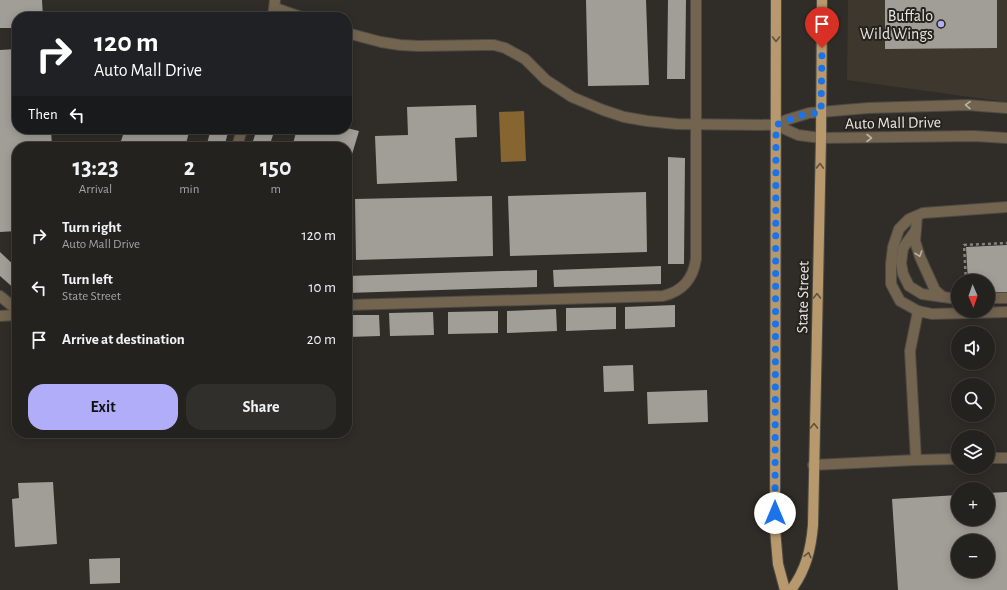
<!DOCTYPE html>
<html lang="en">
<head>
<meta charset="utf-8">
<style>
  :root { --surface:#24221e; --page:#302f2b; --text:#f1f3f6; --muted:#a3a4a4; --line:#413f3c; --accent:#b2adf9 }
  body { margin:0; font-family:"Alegreya Sans",sans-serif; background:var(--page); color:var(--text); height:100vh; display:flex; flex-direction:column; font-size:15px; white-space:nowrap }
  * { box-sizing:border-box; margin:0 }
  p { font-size:13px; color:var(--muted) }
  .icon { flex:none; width:22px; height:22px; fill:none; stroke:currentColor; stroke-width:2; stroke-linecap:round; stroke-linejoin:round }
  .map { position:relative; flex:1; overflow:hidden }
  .details { position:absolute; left:12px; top:142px; width:340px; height:296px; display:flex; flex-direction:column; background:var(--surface); border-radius:16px; box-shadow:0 2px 10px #0003,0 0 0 1px var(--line) }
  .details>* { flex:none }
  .top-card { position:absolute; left:12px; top:12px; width:340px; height:122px; border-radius:16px; box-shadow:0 2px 10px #0003,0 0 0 1px var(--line); background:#202124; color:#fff; overflow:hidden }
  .needle { width:26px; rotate:178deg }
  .buttons { position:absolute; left:951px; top:274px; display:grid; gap:8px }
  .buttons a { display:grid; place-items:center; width:44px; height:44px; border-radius:50%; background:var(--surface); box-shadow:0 2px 10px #0003,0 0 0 1px var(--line); font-size:20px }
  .pin { position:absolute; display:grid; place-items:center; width:34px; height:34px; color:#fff; margin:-41px -17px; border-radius:50% 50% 50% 0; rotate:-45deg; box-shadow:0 0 4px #0007 }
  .pin .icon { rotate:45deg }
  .me { position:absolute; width:44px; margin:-22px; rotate:0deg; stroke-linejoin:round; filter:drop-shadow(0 0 3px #0008) }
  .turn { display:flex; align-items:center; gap:14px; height:84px; padding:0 16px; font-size:18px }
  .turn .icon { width:52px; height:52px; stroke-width:2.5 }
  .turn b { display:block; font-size:28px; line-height:34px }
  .then { display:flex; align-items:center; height:38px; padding:0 16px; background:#0003; gap:8px; font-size:15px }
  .eta { display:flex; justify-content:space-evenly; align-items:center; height:68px; text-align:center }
  .eta b { font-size:24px; font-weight:700; line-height:28px }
  .primary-button { display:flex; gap:8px; margin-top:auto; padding:8px 16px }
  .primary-button a { flex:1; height:46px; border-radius:16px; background:var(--accent); color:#111; font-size:16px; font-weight:700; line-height:46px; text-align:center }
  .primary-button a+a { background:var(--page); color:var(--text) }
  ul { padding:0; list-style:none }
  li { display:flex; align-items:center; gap:12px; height:52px; padding:0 16px }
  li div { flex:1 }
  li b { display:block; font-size:15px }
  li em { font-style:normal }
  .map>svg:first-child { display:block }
  .built { fill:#3e372d }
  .water { fill:#866531 }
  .building { fill:#a19d97; fill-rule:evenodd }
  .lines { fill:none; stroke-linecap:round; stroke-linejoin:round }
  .minor-casing { stroke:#4e4b46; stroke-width:12 }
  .major-casing { stroke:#4e4b46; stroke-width:12 }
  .path { stroke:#85827e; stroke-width:2.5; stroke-dasharray:3 3; stroke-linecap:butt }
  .minor { stroke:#72644f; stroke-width:10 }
  .major { stroke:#b7996d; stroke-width:10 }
  .oneway { stroke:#60523e }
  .oneway2 { stroke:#b9b3a8 }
  .route { stroke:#1a73e8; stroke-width:7; stroke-dasharray:0 12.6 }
  .poi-dot { fill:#b2adf9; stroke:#26231e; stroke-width:1.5 }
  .labels { text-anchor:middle; stroke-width:4; stroke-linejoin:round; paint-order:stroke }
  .poi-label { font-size:16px; fill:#e9e7e4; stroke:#26231e; text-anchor:end }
  .street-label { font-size:16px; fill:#e9e7e4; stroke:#26231e }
</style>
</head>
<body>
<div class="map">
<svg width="1007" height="590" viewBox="0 0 1007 590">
  <rect width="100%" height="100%" fill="#302d28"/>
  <polygon class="built" points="848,0 1007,0 1007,102 847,80"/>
  <polygon class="water" points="524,111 526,161 501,162 499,112"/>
  <g class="building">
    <polygon points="0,0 42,0 43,17 17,17 17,28 0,28"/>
    <polygon points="586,0 646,0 649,85 588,86"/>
    <polygon points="668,0 686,0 685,79 667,79"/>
    <polygon points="885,0 997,0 997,48 885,49"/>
    <polygon points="17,49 17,129 51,129 52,147 17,147 17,231 0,232 0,50"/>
    <polygon points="476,105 477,137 455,138 457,181 377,184 375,136 408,135 407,107"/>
    <polygon points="347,128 359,131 347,171 347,147 292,147 297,129 347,129"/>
    <polygon points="125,129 190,129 185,147 119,147"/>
    <polygon points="211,129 229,129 224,147 206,147"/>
    <polygon points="257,129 275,129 269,147 251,147"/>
    <polygon points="668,157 685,158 684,264 668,264"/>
    <polygon points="646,192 647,252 510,256 508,196"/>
    <polygon points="492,196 493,256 356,260 355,199"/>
    <polygon points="1007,245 1007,294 988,294 988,281 968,281 966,247"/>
    <polygon points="0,252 17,268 17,291 0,276"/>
    <polygon points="661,266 661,284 554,287 553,270"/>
    <polygon points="537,270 537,287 347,293 347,276"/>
    <polygon points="675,305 675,327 625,329 625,307"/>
    <polygon points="616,307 616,329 566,331 566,308"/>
    <polygon points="556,309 557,331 507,333 507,311"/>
    <polygon points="498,311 498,333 448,334 448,312"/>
    <polygon points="433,312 434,335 390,336 389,313"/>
    <polygon points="347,315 379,315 380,336 347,337"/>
    <polygon points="633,365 634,391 604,392 603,366"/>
    <polygon points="707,390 708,422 648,424 647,392"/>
    <polygon points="53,482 57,544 15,547 12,499 19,498 18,483"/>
    <path d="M1007 492V590H898L892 499 958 495V519H988V493ZM958 541H988V571H958Z"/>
    <polygon points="120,558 120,583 90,584 89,559"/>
  </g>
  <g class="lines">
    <g class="minor-casing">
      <g id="minor">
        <polyline points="275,8 301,17"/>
        <polyline points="273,17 275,0"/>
        <polyline points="347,33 381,42 400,45 419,46 483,45 494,45 505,48 525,59 546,80 572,97 603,110 624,117 647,121 677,124 776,125 798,135 821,138 974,136 1007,138"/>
        <polyline points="776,125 786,120 809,113 868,108 967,105 1007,108"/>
        <polyline points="237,147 242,129"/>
        <polyline points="1007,207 923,213 909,219 899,229 893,247 891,264 891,284 900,301 918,311 932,314 1007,312"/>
        <polyline points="917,216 915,241 920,257 935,290 943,297 958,299"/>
        <polyline points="916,230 903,248 901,263 903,274 909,286 922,294 943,297"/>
        <polyline points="0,296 17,310"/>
        <polyline points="988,298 1007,298"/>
        <path d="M347 305 663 296C683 291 693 279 696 259V0"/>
        <polyline points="0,316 17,315"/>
        <polyline points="988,458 1007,458"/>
        <polyline points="916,460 958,459"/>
        <polyline points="813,465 916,460 910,351 918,311"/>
      </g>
    </g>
    <g class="major-casing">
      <g id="major">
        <polyline points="776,0 775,529 778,564 785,590"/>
        <path d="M791 590C806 570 811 549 813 525L821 138 822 0"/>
      </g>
    </g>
    <polyline class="path" points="966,281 964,245 1007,243"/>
    <use href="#minor" class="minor"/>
    <use href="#major" class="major"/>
  </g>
  <defs><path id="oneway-chevron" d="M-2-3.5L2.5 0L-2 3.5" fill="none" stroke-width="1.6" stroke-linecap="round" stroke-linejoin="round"/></defs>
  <g class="oneway">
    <use href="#oneway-chevron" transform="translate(776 39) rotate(90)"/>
    <use href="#oneway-chevron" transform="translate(820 166) rotate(-88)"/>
    <use href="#oneway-chevron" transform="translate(817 296) rotate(-89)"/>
    <use href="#oneway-chevron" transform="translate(814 426) rotate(-89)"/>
    <use href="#oneway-chevron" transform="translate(808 555) rotate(-76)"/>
  </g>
  <g class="oneway2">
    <use href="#oneway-chevron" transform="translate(968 105) rotate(-179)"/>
    <use href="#oneway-chevron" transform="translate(869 138)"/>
    <use href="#oneway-chevron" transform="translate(919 254) rotate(71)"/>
  </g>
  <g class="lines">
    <polyline class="route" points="775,513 776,125 798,116 821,112 822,48"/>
  </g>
  <circle class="poi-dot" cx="941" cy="24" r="4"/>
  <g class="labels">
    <g class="poi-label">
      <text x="933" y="21">Buffalo<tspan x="933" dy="18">Wild Wings</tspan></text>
    </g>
    <g class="street-label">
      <text transform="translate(893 122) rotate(-1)" y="6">Auto Mall Drive</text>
      <text transform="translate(802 297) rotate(-89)" y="6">State Street</text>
    </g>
  </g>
</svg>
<div class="buttons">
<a><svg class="needle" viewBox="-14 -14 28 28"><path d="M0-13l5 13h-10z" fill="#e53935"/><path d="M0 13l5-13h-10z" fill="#a3a4a4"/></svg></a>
<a><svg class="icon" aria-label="sound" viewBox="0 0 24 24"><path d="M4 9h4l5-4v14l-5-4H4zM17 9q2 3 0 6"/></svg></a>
<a><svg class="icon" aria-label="search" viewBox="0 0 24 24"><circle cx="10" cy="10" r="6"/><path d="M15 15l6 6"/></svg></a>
<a><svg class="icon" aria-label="layers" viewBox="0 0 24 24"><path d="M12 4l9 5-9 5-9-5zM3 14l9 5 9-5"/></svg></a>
<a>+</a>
<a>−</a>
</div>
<div class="pin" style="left:822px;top:48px;background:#d93025"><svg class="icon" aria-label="arrive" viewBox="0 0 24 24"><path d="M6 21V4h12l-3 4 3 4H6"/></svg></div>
<svg class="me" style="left:775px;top:513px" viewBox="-20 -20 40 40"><circle r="19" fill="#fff"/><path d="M0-13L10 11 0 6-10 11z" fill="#1a73e8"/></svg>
<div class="top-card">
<div class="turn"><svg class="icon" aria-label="right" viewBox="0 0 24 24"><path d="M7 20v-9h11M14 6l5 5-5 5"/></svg><div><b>120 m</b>Auto Mall Drive</div></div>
<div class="then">Then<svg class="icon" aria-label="left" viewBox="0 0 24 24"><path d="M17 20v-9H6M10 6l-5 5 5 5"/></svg></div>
</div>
<section class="details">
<div class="eta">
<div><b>13:23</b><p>Arrival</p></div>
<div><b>2</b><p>min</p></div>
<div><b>150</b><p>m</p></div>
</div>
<ul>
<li><svg class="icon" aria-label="right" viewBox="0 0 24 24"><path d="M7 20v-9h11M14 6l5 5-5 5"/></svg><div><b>Turn right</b><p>Auto Mall Drive</p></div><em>120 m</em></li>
<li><svg class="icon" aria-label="left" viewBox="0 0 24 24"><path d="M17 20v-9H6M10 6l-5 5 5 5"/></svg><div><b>Turn left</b><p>State Street</p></div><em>10 m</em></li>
<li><svg class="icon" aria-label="arrive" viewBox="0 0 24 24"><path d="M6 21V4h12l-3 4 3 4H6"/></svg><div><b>Arrive at destination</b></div><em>20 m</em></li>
</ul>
<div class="primary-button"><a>Exit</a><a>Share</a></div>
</section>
</div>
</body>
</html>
